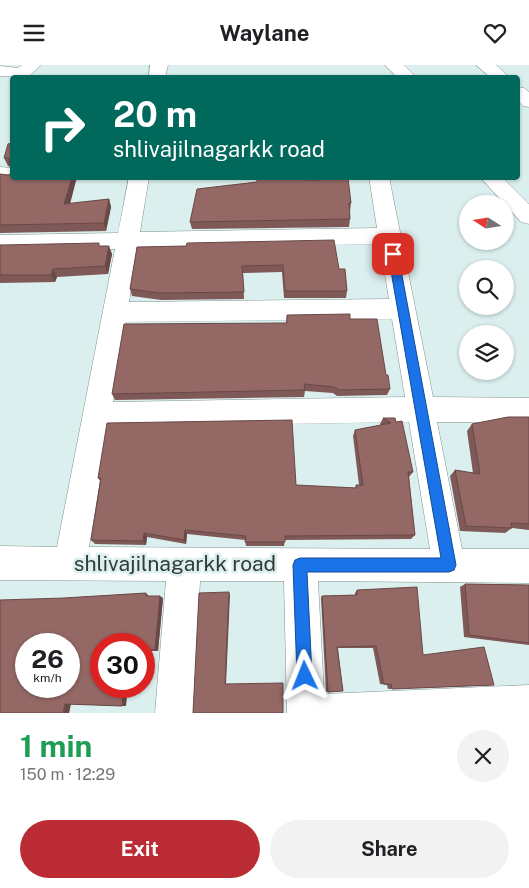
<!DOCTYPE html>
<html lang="en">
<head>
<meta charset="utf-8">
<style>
  :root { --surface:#fff; --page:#f2f2f2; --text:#202124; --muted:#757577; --accent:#bb2b33 }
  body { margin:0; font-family:"Public Sans",sans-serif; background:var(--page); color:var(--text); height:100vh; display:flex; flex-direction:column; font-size:19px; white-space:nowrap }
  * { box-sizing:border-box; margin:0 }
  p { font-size:16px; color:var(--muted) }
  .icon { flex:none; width:28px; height:28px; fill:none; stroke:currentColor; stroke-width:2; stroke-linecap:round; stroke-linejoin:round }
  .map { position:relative; height:648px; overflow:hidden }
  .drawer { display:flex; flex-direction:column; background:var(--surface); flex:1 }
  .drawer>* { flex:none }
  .top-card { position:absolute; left:10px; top:10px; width:510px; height:105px; border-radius:5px; box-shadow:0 1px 4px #0004; background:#00695c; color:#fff; overflow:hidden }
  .needle { width:32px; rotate:282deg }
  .controls { position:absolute; left:459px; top:130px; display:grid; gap:10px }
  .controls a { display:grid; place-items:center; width:55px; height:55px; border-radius:50%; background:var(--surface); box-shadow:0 1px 4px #0004; font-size:25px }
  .speed { position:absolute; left:15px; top:568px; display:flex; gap:10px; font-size:25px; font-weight:700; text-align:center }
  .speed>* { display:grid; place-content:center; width:65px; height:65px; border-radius:50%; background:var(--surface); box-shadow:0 1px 4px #0004; line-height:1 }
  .speed small { font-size:12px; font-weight:400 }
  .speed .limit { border:8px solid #d22; background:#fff; color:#111 }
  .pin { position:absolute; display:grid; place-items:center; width:42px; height:42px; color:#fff; margin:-21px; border-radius:10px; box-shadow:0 2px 8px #0006 }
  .me { position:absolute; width:55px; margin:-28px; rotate:358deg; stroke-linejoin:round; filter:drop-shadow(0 0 4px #0008) }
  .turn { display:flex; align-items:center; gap:18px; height:105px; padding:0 20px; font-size:22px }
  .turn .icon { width:65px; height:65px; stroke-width:2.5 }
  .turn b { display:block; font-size:35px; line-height:42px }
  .round { display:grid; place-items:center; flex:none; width:52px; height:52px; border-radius:26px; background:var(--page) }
  .headline { display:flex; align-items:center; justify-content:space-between; height:85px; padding:0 20px }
  h1 { font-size:30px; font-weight:700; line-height:38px; color:#1e9e55 }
  .cta { display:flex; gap:10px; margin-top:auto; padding:10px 20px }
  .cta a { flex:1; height:58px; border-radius:30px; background:var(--accent); color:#fff; font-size:20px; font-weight:700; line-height:58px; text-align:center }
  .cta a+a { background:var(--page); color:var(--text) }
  header { display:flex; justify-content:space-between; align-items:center; height:65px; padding:0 20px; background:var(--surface); font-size:22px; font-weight:700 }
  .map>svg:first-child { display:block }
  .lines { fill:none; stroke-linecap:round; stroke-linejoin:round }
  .minor-casing { stroke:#819392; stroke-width:1 }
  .tertiary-casing { stroke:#819392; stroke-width:1 }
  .minor { fill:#fff; fill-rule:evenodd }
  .tertiary { fill:#fff; fill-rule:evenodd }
  .wall { fill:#7f5957 }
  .shaded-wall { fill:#684947 }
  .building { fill:#946865; stroke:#684947; fill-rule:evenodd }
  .route { fill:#1a73e8; stroke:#114b97 }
  .labels { text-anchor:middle; stroke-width:5; stroke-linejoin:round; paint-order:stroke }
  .near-street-label { font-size:21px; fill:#333a3a; stroke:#dbefee }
</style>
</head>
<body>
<header><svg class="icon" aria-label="menu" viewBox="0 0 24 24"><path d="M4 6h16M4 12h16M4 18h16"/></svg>Waylane<svg class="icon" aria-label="heart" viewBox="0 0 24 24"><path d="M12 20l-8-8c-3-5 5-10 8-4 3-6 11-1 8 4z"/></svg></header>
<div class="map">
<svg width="529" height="648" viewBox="0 0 529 648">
  <rect width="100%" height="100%" fill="#dbefee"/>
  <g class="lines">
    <g class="minor-casing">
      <g id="minor">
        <polygon points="22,0 41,0 28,12 0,11 0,1 18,3"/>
        <polygon points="150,0 168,0 165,12 149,12"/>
        <polygon points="476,0 496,0 509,12 490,12"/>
        <polygon points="518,22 524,23 529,27 529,42 523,41 518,36"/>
        <polygon points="0,102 12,103 12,112 20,112 12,116 0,116"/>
        <path d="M129 112H149L140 167 377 163 369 112H389L433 332 529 333V357H437L462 484H529V518L318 516 324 629 529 620V648H287L284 516H200L193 648H155L166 516 0 515V481L57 482 115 184 0 186V170L118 168ZM380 179 389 234 129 237 138 184ZM392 254 405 332 113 337 126 257ZM409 357 430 484 89 482 109 362Z"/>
      </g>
    </g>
    <g class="tertiary-casing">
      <g id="tertiary">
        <polygon points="385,0 404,0 416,12 397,12"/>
        <polygon points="480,112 502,112 529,139 529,159 521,157"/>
      </g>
    </g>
    <use href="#minor" class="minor"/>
    <use href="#tertiary" class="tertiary"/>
  </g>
  <g class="wall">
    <polygon points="12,78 12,107 10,101 8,101 4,93"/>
    <polygon points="0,109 8,110 70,139 109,134 111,142 106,166 0,168"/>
    <polygon points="320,113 351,138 350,146 350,154 349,162 192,164 190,157 320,115"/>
    <polygon points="0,180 100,181 112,189 108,209 57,212 55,217 0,218"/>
    <polygon points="137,182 339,204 347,226 346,233 284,233 282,207 243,208 244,234 161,235 132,231 130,224"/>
    <polygon points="287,250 350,254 386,310 390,324 387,330 337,331 333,328 305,326 304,332 115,335 112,329 286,258"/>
    <polygon points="529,352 529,465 512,463 505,468 460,466 450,411 455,405 473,408 467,366 472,359"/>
    <polygon points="383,353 396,357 413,407 409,412 415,470 411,474 285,475 284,481 246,481 245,475 187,469 186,479 147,472 146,480 95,479 91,475 100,416 98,413 355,423 356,420 359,420 353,371 355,365 381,360 380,359"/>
    <polygon points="465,519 529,520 529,580 464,572 460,522"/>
    <polygon points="357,525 423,590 494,620 388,624 387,620 380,619 373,583 338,583 343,626 326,627 321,533 322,531 355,530 355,528"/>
    <polygon points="146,528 149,531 163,533 158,586 144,586 144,579 101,579 126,641 70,639 69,648 64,533"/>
  </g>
  <g class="shaded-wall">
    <polygon points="72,112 77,112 68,147 64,139"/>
    <polygon points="109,134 111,142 106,166 104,158"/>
    <polygon points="109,181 112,189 108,209 105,201"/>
    <polygon points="53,204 57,212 55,217 51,210"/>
    <polygon points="185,465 187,469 186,479 184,475"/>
    <polygon points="144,468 147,472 146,480 143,476"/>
    <polygon points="229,527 230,530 226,619 225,619"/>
    <polygon points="160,531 163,533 158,586 155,585"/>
    <polygon points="124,621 128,621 126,641 122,641"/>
    <polygon points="65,639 71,639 69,648 63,648"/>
  </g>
  <g class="building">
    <polygon points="12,78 12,102 10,102 9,93 4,93 8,79"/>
    <polygon points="12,108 12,112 72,112 64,139 109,134 104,158 0,160 0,109 8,110"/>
    <polygon points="320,113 348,113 351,138 349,138 350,154 190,157 197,124 257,117 257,114 320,115"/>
    <polygon points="334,175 339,204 345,204 347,226 285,226 283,200 242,201 244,227 159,228 130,224 137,182 186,181 187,178"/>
    <polygon points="99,178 99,181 109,181 105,201 53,204 51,210 0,210 0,180"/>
    <polygon points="350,249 350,254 377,254 386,310 388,310 390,324 339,325 334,322 304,319 305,325 112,329 124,259 287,258 287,250"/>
    <polygon points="508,352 529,352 529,459 511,458 512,463 466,461 455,405 480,409 472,359"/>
    <polygon points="383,353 395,353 396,357 402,356 413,407 408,407 415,470 285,471 285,477 245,477 246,471 185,465 184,475 144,468 143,476 91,475 101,413 98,413 107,358 292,355 296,420 357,423 356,420 363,420 355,365 391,358"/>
    <polygon points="465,519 529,520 529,578 469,570"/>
    <polygon points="417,522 423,590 484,582 494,620 392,624 391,619 384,619 376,581 337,582 343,626 328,627 322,531 357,530 357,525"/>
    <polygon points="229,527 225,619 283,618 283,648 193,648 199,528"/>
    <path d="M146 528V531H160L155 585H144V579H101V621H124L122 641 65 639 63 648H0V535L64 533ZM26 579H69V621H26Z"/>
  </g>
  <polygon class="route" points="393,186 398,189 456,500 454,505 449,507 307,507 312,611 310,616 305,618 299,616 297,611 293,500 295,495 300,493 441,493 388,189"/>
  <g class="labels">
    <g class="near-street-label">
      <text x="175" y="506">shlivajilnagarkk road</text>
    </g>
  </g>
</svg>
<div class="controls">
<a><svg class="needle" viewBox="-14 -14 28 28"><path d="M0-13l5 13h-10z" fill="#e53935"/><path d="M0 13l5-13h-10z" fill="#757577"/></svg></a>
<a><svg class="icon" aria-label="search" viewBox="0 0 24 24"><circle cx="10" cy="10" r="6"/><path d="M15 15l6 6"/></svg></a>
<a><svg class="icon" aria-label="layers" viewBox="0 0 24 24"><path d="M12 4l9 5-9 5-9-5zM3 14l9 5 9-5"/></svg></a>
</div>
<div class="speed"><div>26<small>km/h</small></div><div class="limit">30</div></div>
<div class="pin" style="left:393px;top:189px;background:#d93025"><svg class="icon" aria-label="arrive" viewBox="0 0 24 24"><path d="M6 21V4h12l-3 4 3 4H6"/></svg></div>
<svg class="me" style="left:305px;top:611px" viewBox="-20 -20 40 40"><path d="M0-17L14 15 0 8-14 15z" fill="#1a73e8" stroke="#fff" stroke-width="4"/></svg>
<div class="top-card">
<div class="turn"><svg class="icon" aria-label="right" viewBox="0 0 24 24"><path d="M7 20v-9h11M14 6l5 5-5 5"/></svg><div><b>20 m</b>shlivajilnagarkk road</div></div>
</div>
</div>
<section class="drawer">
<div class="headline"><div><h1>1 min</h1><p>150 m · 12:29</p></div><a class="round"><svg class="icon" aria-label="close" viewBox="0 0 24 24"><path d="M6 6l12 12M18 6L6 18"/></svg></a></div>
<div class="cta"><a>Exit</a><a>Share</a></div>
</section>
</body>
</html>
